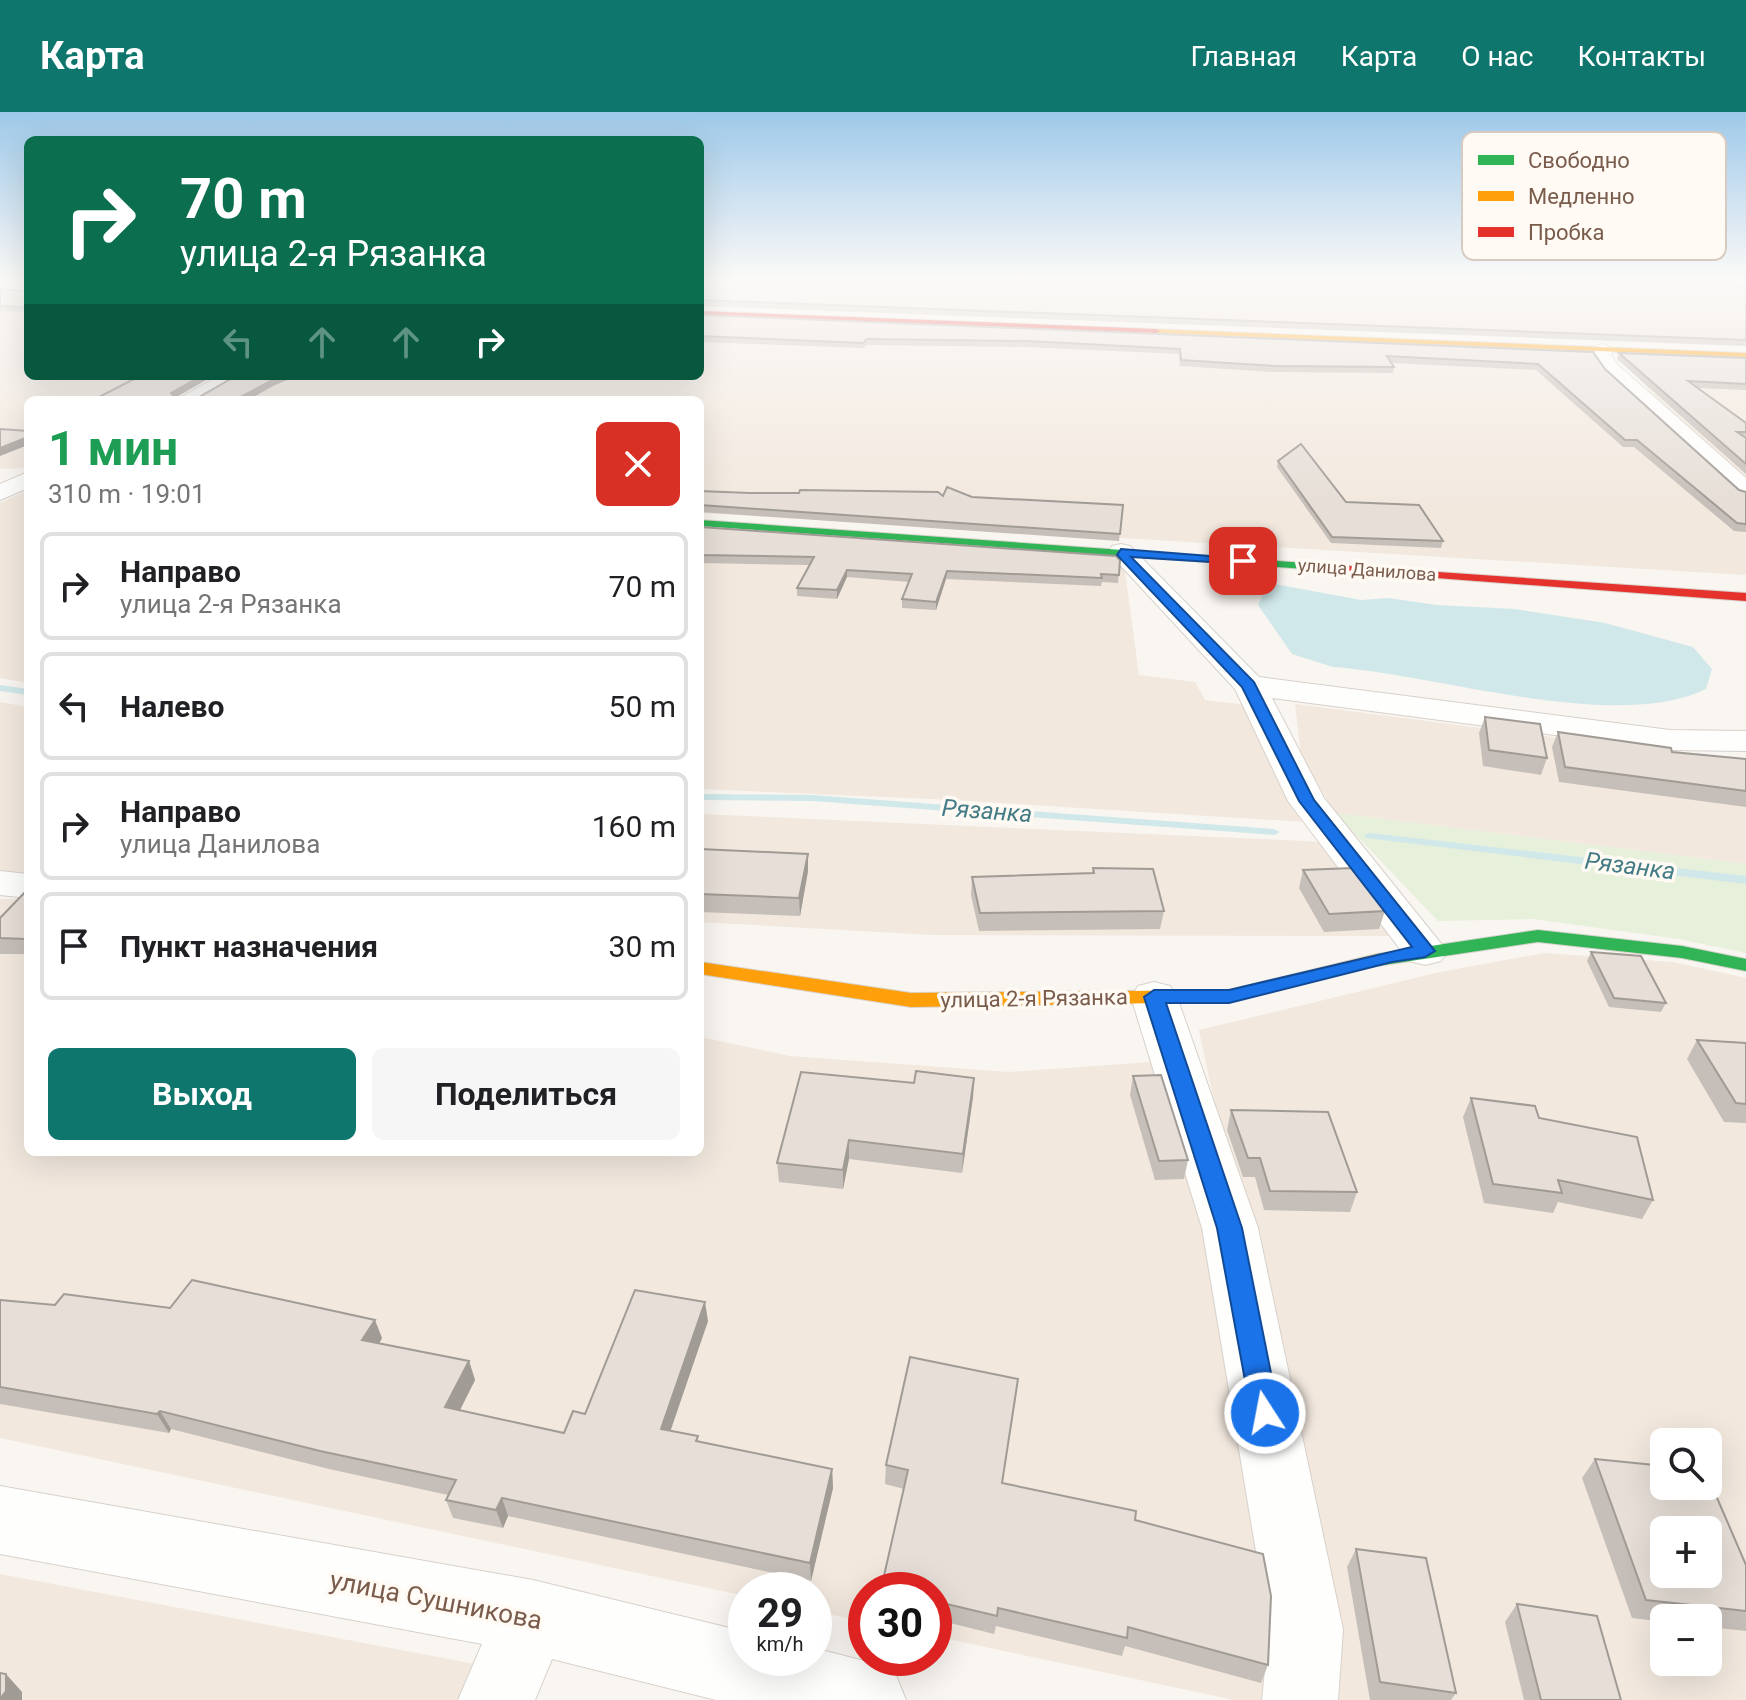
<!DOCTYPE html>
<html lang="ru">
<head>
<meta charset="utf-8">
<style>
  :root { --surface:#fff; --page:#f6f6f6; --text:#202124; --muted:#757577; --line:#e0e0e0; --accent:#0f766e }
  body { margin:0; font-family:Roboto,sans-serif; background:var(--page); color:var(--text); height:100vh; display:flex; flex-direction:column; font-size:30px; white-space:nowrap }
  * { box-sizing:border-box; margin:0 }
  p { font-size:26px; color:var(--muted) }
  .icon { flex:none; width:44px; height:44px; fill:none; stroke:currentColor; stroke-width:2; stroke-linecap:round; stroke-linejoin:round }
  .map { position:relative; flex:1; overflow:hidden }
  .sheet { position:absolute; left:24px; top:284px; width:680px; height:760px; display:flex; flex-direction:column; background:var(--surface); border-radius:12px; box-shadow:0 8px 32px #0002 }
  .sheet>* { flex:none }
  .banner { position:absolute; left:24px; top:24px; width:680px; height:244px; border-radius:12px; box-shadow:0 8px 32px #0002; background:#0b6e4f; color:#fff; overflow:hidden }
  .tools { position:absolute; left:1650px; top:1316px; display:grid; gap:16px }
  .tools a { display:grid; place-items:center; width:72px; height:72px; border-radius:12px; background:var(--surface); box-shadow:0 8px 32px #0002; font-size:40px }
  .speed { position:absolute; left:728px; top:1460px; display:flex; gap:16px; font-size:40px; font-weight:700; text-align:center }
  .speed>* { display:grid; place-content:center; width:104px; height:104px; border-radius:50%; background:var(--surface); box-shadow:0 8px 32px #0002; line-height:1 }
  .speed small { font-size:20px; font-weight:400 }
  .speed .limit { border:12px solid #d22; background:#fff; color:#111 }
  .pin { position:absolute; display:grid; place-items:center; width:68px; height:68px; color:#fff; margin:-34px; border-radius:16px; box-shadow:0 4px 12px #0006 }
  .me { position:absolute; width:88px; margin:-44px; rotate:349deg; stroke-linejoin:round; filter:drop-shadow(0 0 6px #0008) }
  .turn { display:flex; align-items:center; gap:28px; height:168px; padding:0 24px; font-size:36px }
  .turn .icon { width:104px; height:104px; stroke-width:2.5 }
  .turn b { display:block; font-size:56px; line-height:68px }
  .lanes { display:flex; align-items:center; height:76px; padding:0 24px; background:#0003; justify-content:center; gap:40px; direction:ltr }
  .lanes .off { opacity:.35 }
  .round { display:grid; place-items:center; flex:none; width:84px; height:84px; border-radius:12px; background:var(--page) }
  .overview { display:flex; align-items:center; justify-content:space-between; height:136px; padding:0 24px }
  h1 { font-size:48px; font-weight:700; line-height:60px; color:#1e9e55 }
  .primary-button { display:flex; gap:16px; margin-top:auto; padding:16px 24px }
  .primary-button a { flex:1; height:92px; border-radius:12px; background:var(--accent); color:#fff; font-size:32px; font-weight:700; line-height:92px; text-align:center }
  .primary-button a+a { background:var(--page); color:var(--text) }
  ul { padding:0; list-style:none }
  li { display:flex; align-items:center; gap:24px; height:108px; margin:0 16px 12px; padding:0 8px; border:4px solid var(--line); border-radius:12px }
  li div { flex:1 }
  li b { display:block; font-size:30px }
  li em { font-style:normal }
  header { display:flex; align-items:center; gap:48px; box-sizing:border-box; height:112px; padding:0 40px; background:var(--accent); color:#fff }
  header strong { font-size:38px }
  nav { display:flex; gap:44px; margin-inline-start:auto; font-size:28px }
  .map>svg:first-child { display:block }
  .residential { fill:#f2e8de; fill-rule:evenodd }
  .green { fill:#e7f0db }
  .water { fill:#d0e8ea }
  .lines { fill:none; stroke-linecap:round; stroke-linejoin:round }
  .stream { fill:#d0e8ea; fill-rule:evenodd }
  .street-casing { stroke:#d7d1cb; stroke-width:2 }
  .fast-casing { stroke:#d9d2cb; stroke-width:2 }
  .slow-casing { stroke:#d9d2cb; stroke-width:2 }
  .jam-casing { stroke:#d9d2cb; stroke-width:2 }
  .street { fill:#fefefd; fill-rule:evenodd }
  .fast { fill:#30b455; fill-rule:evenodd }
  .slow { fill:#ff9f0a; fill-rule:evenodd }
  .jam { fill:#e5322d; fill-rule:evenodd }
  .wall { fill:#c6bfb9 }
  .shaded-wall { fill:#a19b96 }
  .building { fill:#e6ded7; stroke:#a19b96; stroke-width:2; fill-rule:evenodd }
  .route { fill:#1a73e8; stroke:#114b97; stroke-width:2 }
  .labels { text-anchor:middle; stroke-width:7; stroke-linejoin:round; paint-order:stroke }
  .far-street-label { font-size:18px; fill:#7a5c4d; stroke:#fffaf3 }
  .street-label { font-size:22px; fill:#7a5c4d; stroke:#fffaf3 }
  .water-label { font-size:24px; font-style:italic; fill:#437c86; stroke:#fffaf3 }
  .near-street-label { font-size:26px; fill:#7a5c4d; stroke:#fffaf3 }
  .key { fill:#fffaf3; stroke:#d7cbc1; stroke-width:2 }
  .key-label { font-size:22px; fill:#7a5c4d }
</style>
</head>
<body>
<header>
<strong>Карта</strong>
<nav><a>Главная</a><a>Карта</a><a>О нас</a><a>Контакты</a></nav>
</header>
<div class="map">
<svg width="1746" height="1588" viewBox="0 0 1746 1588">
  <rect width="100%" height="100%" fill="#f9f5f0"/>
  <g class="residential">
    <polygon points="0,179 28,181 28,264 212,264 163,288 28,288 28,356 0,357"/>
    <polygon points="700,210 1589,246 1746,391 1746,463 700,401 700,288 199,288 246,264 700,264"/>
    <polygon points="1621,247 1746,253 1746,369 1665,296"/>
    <polygon points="28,378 28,571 0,566 0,391"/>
    <polygon points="700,422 1124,452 1139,563 1195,570 1205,588 1247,593 1306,710 954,688 700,677"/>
    <polygon points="0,590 28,595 28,762 0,760"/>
    <polygon points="1295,592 1746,650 1746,752 1335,701 1301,643"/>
    <polygon points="700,702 1326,730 1398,824 934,823 700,810"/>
    <polygon points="0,787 28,787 28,1040 700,1040 700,925 790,944 1009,960 1166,949 1213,1098 1280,1588 1234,1588 934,1524 934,1478 866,1478 866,1510 814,1499 814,1478 746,1478 746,1484 0,1326"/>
    <path d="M1544 841 1673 850 1746 866V1588H1339L1199 918 1440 860ZM1664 1330H1708V1374H1664ZM1664 1418H1708V1462H1664ZM1664 1506H1708V1550H1664Z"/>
    <polygon points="0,1462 475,1552 458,1588 0,1588"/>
  </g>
  <polygon class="green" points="1335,701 1746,752 1746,841 1679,827 1533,807 1438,809"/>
  <path class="water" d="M1268 471 1361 488 1388 486 1437 493 1514 497 1605 511 1693 535 1712 557 1706 577C1616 621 1435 562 1333 555L1292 542 1258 493Z"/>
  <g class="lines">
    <g class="stream">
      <polygon points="0,573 28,577 28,583 0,579"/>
      <polygon points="700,682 812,683 1274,717 1280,720 1274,723 812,689 700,688"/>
      <polygon points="1370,721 1746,764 1746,772 1366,726 1364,724"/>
    </g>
    <g class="street-casing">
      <g id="street">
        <polygon points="1657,168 1746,168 1746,175 1664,172"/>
        <polygon points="0,172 28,173 28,181 0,180"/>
        <polygon points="1604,232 1613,237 1611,243 1618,253 1746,366 1746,385 1738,383 1605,261 1593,243 1598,233"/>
        <polygon points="219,264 243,264 201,288 176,288"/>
        <polygon points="28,360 28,376 0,388 0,372"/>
        <polygon points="1121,432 1130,434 1259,565 1670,618 1746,619 1746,639 1670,638 1272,586 1324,686 1447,839 1441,849 1425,853 1409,849 1288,689 1235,577 1108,440 1112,434"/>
        <polygon points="0,759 28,762 28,786 0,783"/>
        <polygon points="1154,870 1170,874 1177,885 1258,1116 1343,1517 1338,1588 1262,1588 1269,1517 1202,1116 1131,885 1138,874"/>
        <polygon points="0,1374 533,1468 746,1520 746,1546 814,1546 814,1536 868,1550 895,1561 906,1588 716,1588 552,1547 535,1588 458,1588 482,1532 0,1442"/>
      </g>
    </g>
    <g class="fast-casing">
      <g id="fast">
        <polygon points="700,408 1320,452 1326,455 1320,458 700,414"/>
        <polygon points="1538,818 1682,834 1746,847 1746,859 1682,846 1538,830 1377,854 1367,848 1377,842"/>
      </g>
    </g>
    <g class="slow-casing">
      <g id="slow">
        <polygon points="1156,217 1746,241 1746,245 1153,221"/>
        <polygon points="1377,842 1387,848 1384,852 1229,890 911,895 700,862 700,850 911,881 1229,878"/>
      </g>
    </g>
    <g class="jam-casing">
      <g id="jam">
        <polygon points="700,199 1156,217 1160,219 1156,221 700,203"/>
        <polygon points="1320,452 1746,481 1746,489 1316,457 1314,455"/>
      </g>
    </g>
    <use href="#street" class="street"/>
    <use href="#fast" class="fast"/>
    <use href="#slow" class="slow"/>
    <use href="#jam" class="jam"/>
  </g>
  <g class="wall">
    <polygon points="0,168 28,168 28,200 0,199 0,177 26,179 28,173 0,170"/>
    <polygon points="700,168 1664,170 1746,173 1746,234 700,194"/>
    <polygon points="700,203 1593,240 1605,257 1739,378 1746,380 1746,420 1734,419 1634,335 1623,335 1536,258 1391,251 1394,255 1393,261 1273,260 1180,254 1179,242 1027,235 867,233 863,236 700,230"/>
    <polygon points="1619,241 1746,246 1746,278 1697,276 1746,311 1746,362 1617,247"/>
    <polygon points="1278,349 1346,390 1443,429 1441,436 1331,431 1277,355"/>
    <polygon points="700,379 749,381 943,384 1123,393 1119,429 700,400"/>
    <polygon points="700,415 1120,448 1118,471 1102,470 1101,474 946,467 936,498 902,496 902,487 909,470 847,465 837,487 797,484 797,476 809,453 700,451"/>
    <polygon points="1485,605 1547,646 1541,663 1483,654 1479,621"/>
    <polygon points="1558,620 1672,640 1746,647 1746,695 1559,670 1552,635"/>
    <polygon points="700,737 808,742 808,759 800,804 700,800"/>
    <polygon points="1093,756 1164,799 1160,817 979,819 971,783 972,765 1092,761"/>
    <polygon points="1303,758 1385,799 1379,817 1324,820 1299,776"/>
    <polygon points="28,777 28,842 0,842 0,806"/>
    <polygon points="1591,840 1666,891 1661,900 1609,895 1587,849"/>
    <polygon points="1697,928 1746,931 1746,1011 1724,1010 1687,947"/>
    <polygon points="1133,964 1188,1048 1184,1067 1155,1068 1130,983"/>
    <polygon points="974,966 973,985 962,1061 849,1047 843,1077 779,1070 777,1051 914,971"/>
    <polygon points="1471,986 1653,1088 1642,1107 1558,1090 1553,1101 1484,1091 1463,1005"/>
    <polygon points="1231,998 1357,1080 1350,1100 1264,1098 1255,1065 1243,1065 1227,1018"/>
    <polygon points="643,1040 662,1040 661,1043"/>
    <polygon points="0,1188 382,1226 379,1232 469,1249 475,1268 460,1298 564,1321 585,1302 708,1209 670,1318 698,1324 698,1329 832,1357 833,1376 811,1469 508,1404 503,1416 453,1406 446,1388 448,1383 329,1357 171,1317 169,1321 0,1292"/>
    <polygon points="1016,1286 1002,1371 1135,1408 1268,1553 1261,1571 1125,1534 1122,1544 996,1514 994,1522 934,1507 934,1478 881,1478 904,1377 885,1372 886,1353"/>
    <polygon points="1595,1347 1746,1453 1746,1519 1708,1515 1708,1506 1664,1506 1664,1510 1632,1506 1582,1366"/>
    <polygon points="1356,1437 1456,1581 1451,1588 1370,1588 1347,1455"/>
    <polygon points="1517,1492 1621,1588 1524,1588 1505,1510"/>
  </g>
  <g class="shaded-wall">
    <polygon points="201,264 213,264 173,287 171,281"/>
    <polygon points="280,264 296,264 273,274 248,288 235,288"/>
    <polygon points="28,325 28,333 0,344 0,336"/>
    <polygon points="847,458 847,465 837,487 837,478"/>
    <polygon points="947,459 946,467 936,498 936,490"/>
    <polygon points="808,742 808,759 800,804 799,786"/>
    <polygon points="974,966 973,985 962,1061 963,1042"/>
    <polygon points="849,1028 849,1047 843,1077 843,1058"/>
    <polygon points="705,1190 708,1209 665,1335 661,1317"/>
    <polygon points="375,1208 382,1226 370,1247 362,1228"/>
    <polygon points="469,1249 475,1268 452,1314 445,1295"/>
    <polygon points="160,1299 171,1317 169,1321 157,1302"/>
    <polygon points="832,1357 833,1376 811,1469 810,1451"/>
    <polygon points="502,1386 508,1404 503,1416 496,1398"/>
    <polygon points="6,1562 22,1580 22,1588 0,1588"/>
  </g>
  <g class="building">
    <polygon points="700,168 1663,168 1664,170 1746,173 1746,228 700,188"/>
    <polygon points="28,172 28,195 0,194 0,177 26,179"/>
    <polygon points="700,203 1593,240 1605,257 1739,378 1746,380 1746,412 1737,411 1637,328 1625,328 1538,252 1387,244 1394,255 1274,254 1181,248 1180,237 1027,229 867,227 863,231 700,224"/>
    <polygon points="1619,241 1746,246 1746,272 1688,269 1746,311 1746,320 1737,320 1746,326 1746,352"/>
    <polygon points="167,264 201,264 171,281 174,285 199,285 236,264 280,264 235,288 93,288 134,267 160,267"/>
    <polygon points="0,317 28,319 28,325 0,336"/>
    <polygon points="1301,332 1346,390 1419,393 1443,429 1332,425 1278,349"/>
    <polygon points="947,375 972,385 1123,393 1120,422 700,393 700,379 749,381 799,381 800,378 938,380 943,384"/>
    <polygon points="700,415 1116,444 1120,448 1119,463 1101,462 1102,466 947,459 936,490 902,487 912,462 847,458 837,478 797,476 814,445 700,443"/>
    <polygon points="1485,605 1540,612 1547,646 1489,638"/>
    <polygon points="1558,620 1671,636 1672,640 1746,647 1746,679 1565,655"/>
    <polygon points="700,737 808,742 799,786 700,782"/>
    <polygon points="1093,756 1153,757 1164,799 980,801 972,765 1094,761"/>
    <polygon points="1353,756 1385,799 1329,802 1303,758"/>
    <polygon points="28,777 28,824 26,827 0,826 0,806"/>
    <polygon points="1591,840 1641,844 1666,891 1614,886"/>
    <polygon points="1697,928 1746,931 1746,992 1736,991"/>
    <polygon points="916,959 974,966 963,1042 849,1028 843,1058 777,1051 801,960 914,971"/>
    <polygon points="1161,963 1188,1048 1159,1049 1133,964"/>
    <polygon points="1471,986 1535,994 1539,1006 1637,1025 1653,1088 1558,1068 1562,1081 1493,1072"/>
    <polygon points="1231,998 1328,1000 1357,1080 1270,1079 1260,1046 1248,1046"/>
    <polygon points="192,1168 375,1208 362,1228 469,1249 445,1295 564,1321 573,1299 585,1302 635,1178 705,1190 661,1317 698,1324 696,1329 832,1357 810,1451 502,1386 496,1398 446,1388 456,1368 320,1339 160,1299 157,1302 0,1275 0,1188 55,1193 64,1182 170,1196"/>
    <polygon points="910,1245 1018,1267 1002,1371 1136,1399 1135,1408 1263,1442 1271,1484 1268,1553 1128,1515 1127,1526 998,1496 997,1504 934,1489 934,1478 887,1478 881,1477 908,1358 886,1353"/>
    <path d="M1595 1347 1664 1354V1374H1708V1365L1746 1453V1499L1646 1488ZM1664 1418H1708V1462H1664Z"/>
    <polygon points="1356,1437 1426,1446 1456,1581 1380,1570"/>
    <polygon points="1517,1492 1597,1504 1621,1588 1541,1588"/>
    <polygon points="0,1561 6,1562 6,1579 0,1587"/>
  </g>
  <linearGradient id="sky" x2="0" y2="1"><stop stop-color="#9ec9e9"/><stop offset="0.43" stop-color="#fcfaf8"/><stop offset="1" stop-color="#fcfaf8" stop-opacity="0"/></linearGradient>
  <rect width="1746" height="391" fill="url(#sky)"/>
  <polygon class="route" points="1121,437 1247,447 1247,451 1243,452 1131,445 1254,570 1314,688 1435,839 1425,845 1392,850 1229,891 1166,891 1242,1116 1279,1301 1275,1310 1265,1314 1255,1310 1251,1301 1217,1116 1144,885 1154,878 1229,878 1412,835 1299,689 1242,575 1117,443"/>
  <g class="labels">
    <g class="far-street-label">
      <text transform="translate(1367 458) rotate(4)" y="6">улица Данилова</text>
    </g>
    <g class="street-label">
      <text transform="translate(1034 886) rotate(-1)" y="8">улица 2-я Рязанка</text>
    </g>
    <g class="water-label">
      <text transform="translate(987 699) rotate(4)" y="8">Рязанка</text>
      <text transform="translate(1630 754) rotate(7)" y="8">Рязанка</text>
    </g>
    <g class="near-street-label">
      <text transform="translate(436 1488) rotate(11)" y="9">улица Сушникова</text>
    </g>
  </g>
  <rect x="1462" y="20" width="264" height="128" rx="12" class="key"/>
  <rect x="1478" y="43" width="36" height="10" fill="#30b455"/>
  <rect x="1478" y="79" width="36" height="10" fill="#ff9f0a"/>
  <rect x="1478" y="115" width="36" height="10" fill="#e5322d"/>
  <g class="key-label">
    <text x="1528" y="56">Свободно</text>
    <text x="1528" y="92">Медленно</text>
    <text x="1528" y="128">Пробка</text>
  </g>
</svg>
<div class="tools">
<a><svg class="icon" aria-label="search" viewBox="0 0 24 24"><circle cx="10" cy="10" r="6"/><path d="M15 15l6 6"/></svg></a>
<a>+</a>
<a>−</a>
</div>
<div class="speed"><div>29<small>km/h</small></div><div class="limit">30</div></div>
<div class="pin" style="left:1243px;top:449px;background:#d93025"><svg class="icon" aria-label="arrive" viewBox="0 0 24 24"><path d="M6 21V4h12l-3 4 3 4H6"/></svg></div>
<svg class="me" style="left:1265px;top:1301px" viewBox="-20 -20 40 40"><circle r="17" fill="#1a73e8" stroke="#fff" stroke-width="3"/><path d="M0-11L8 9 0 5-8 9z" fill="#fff"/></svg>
<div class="banner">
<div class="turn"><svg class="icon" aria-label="right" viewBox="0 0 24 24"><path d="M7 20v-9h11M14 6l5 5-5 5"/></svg><div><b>70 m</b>улица 2-я Рязанка</div></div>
<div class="lanes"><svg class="icon off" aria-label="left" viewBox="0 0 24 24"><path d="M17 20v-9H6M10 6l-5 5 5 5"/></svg><svg class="icon off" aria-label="ahead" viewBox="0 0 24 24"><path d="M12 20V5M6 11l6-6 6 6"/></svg><svg class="icon off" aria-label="ahead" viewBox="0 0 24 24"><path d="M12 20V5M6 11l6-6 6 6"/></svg><svg class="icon" aria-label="right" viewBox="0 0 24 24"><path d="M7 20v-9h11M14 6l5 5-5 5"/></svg></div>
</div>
<section class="sheet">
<div class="overview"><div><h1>1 мин</h1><p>310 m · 19:01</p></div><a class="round" style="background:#d93025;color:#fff"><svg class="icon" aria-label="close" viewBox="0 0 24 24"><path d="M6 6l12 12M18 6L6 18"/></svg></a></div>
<ul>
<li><svg class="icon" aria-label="right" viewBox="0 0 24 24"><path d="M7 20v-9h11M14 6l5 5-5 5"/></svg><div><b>Направо</b><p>улица 2-я Рязанка</p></div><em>70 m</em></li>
<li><svg class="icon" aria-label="left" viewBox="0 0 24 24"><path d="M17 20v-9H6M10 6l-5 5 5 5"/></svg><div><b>Налево</b></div><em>50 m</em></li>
<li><svg class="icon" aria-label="right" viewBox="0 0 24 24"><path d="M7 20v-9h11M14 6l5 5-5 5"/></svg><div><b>Направо</b><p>улица Данилова</p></div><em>160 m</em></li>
<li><svg class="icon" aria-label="arrive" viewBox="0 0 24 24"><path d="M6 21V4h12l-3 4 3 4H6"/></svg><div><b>Пункт назначения</b></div><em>30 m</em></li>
</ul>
<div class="primary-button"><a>Выход</a><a>Поделиться</a></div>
</section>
</div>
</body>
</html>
